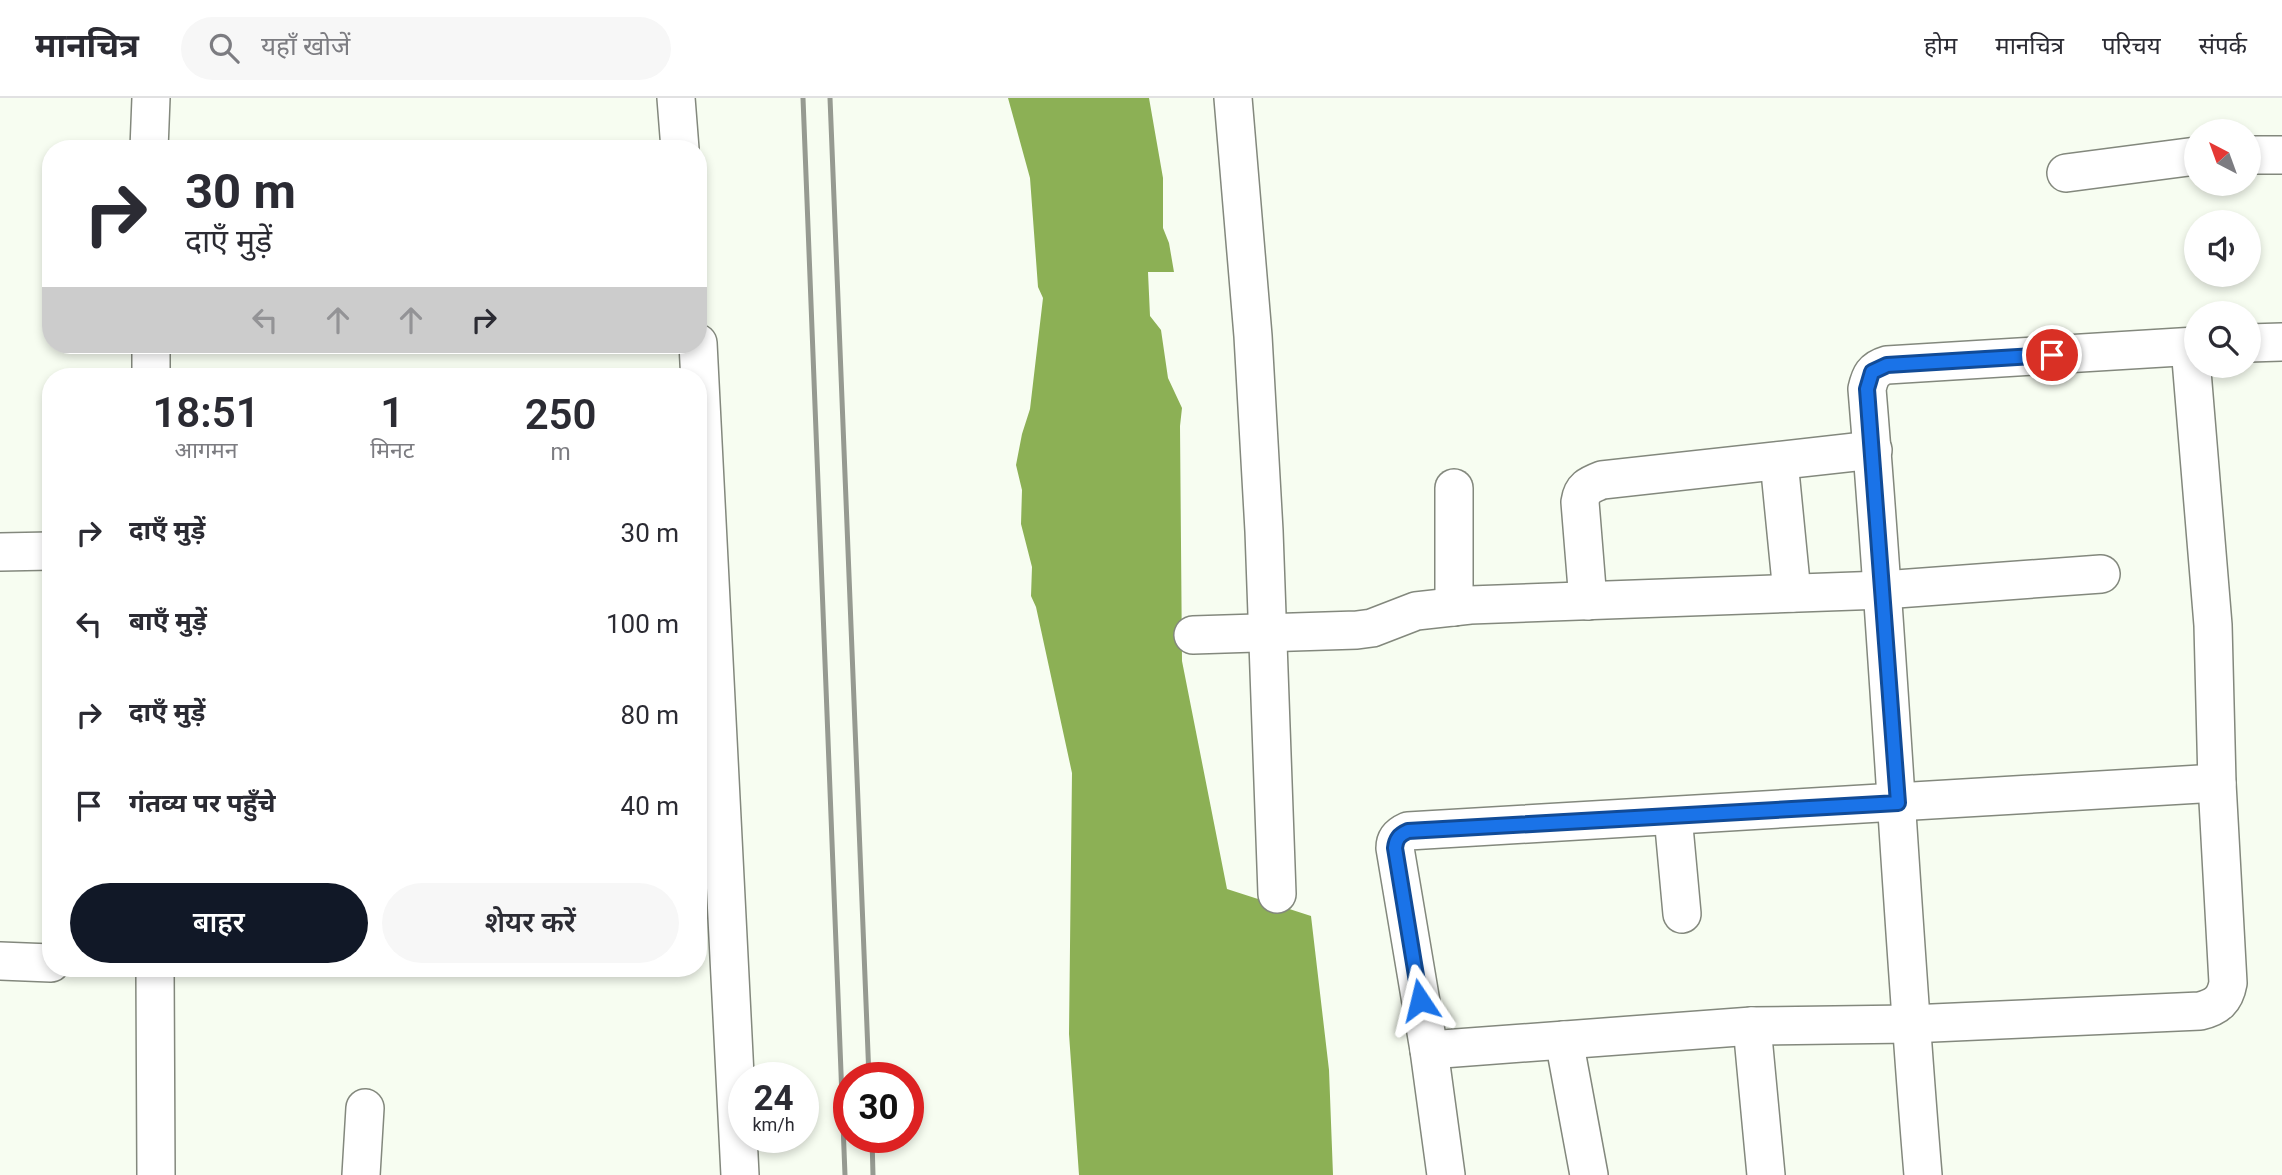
<!DOCTYPE html>
<html lang="hi">
<head>
<meta charset="utf-8">
<style>
  :root { --surface:#fff; --page:#f7f7f7; --text:#2b2b33; --muted:#7c7c81; --line:#e1e1e2; --accent:#111827 }
  body { margin:0; font-family:Roboto,"Noto Sans Devanagari",sans-serif; background:var(--page); color:var(--text); height:100vh; display:flex; flex-direction:column; font-size:26px; white-space:nowrap }
  * { box-sizing:border-box; margin:0 }
  p { font-size:23px; color:var(--muted) }
  .icon { flex:none; width:38px; height:38px; fill:none; stroke:currentColor; stroke-width:2; stroke-linecap:round; stroke-linejoin:round }
  .map { position:relative; flex:1; overflow:hidden }
  .sheet { position:absolute; left:42px; top:270px; width:665px; height:609px; display:flex; flex-direction:column; background:var(--surface); border-radius:28px; box-shadow:0 4px 10px #0003 }
  .sheet>* { flex:none }
  .guide { position:absolute; left:42px; top:42px; width:665px; height:214px; border-radius:28px; box-shadow:0 4px 10px #0003; background:#fff; color:var(--text); overflow:hidden }
  .needle { width:46px; rotate:319deg }
  .fabs { position:absolute; left:2184px; top:21px; display:grid; gap:14px }
  .fabs a { display:grid; place-items:center; width:77px; height:77px; border-radius:50%; background:var(--surface); box-shadow:0 4px 10px #0003; font-size:35px }
  .speed { position:absolute; left:728px; top:964px; display:flex; gap:14px; font-size:35px; font-weight:700; text-align:center }
  .speed>* { display:grid; place-content:center; width:91px; height:91px; border-radius:50%; background:var(--surface); box-shadow:0 4px 10px #0003; line-height:1 }
  .speed small { font-size:18px; font-weight:400 }
  .speed .limit { border:10px solid #d22; background:#fff; color:#111 }
  .pin { position:absolute; display:grid; place-items:center; width:60px; height:60px; color:#fff; margin:-30px; border:4px solid #fff; border-radius:50%; box-shadow:0 2px 7px #0007 }
  .me { position:absolute; width:77px; margin:-38px; rotate:350deg; stroke-linejoin:round; filter:drop-shadow(0 0 5px #0008) }
  .turn { display:flex; align-items:center; gap:24px; height:147px; padding:0 28px; font-size:32px }
  .turn .icon { width:91px; height:91px; stroke-width:2.5 }
  .turn b { display:block; font-size:49px; line-height:60px }
  .lanes { display:flex; align-items:center; height:66px; padding:0 28px; background:#0003; justify-content:center; gap:35px; direction:ltr }
  .lanes .off { opacity:.35 }
  .eta { display:flex; justify-content:space-evenly; align-items:center; height:119px; text-align:center }
  .eta b { font-size:42px; font-weight:600; line-height:49px }
  .action { display:flex; gap:14px; margin-top:auto; padding:14px 28px }
  .action a { flex:1; height:80px; border-radius:42px; background:var(--accent); color:#fff; font-size:28px; font-weight:600; line-height:80px; text-align:center }
  .action a+a { background:var(--page); color:var(--text) }
  ul { padding:0; list-style:none }
  li { display:flex; align-items:center; gap:21px; height:91px; padding:0 28px }
  li div { flex:1 }
  li b { display:block; font-size:26px }
  li em { font-style:normal }
  header { display:flex; align-items:center; gap:42px; box-sizing:border-box; height:98px; padding:0 35px; background:var(--surface); border-bottom:2px solid var(--line) }
  header strong { font-size:33px }
  nav { display:flex; gap:38px; margin-inline-start:auto; font-size:24px }
  .search { width:490px; height:63px; background:var(--page); display:flex; align-items:center; gap:18px; box-sizing:border-box; padding:0 24px; border-radius:38px; color:var(--muted); font-size:26px }
  .map>svg:first-child { display:block }
  .water { fill:#8cb055 }
  .lines { fill:none; stroke-linecap:round; stroke-linejoin:round }
  .minor-casing { stroke:#83887d; stroke-width:40 }
  .minor { stroke:#fff; stroke-width:37 }
  .rail { stroke:#969a91; stroke-width:5 }
  .route-casing { stroke:#114b97; stroke-width:18 }
  .route { stroke:#1a73e8; stroke-width:12 }
</style>
</head>
<body>
<header>
<strong>मानचित्र</strong>
<div class="search"><svg class="icon" aria-label="search" viewBox="0 0 24 24"><circle cx="10" cy="10" r="6"/><path d="M15 15l6 6"/></svg>यहाँ खोजें</div>
<nav><a>होम</a><a>मानचित्र</a><a>परिचय</a><a>संपर्क</a></nav>
</header>
<div class="map">
<svg width="2282" height="1077" viewBox="0 0 2282 1077">
  <rect width="100%" height="100%" fill="#f7fdf1"/>
  <polygon class="water" points="1008,0 1149,0 1163,80 1163,130 1169,145 1174,174 1148,174 1150,218 1161,232 1168,280 1182,310 1180,328 1182,563 1227,791 1311,818 1329,972 1333,1077 1079,1077 1069,936 1072,675 1036,509 1031,498 1032,469 1021,426 1022,392 1016,367 1022,336 1030,311 1043,200 1038,189 1030,80"/>
  <g class="lines">
    <g class="minor-casing">
      <g id="minor">
        <polyline points="676,0 680,51"/>
        <polyline points="1233,0 1253,238 1264,433 1277,796"/>
        <polyline points="149,51 151,0"/>
        <polyline points="2249,57 2282,57"/>
        <polyline points="2066,75 2196,58"/>
        <polyline points="698,245 740,1077"/>
        <polyline points="2249,245 2282,244"/>
        <polyline points="151,247 151,278"/>
        <polyline points="1779,363 1792,495"/>
        <polyline points="0,454 51,453"/>
        <path d="M1588 503 1580 404C1582 390 1589 387 1602 382L1873 352"/>
        <polyline points="1454,509 1454,390"/>
        <polyline points="1193,537 1357,532 1372,530 1416,513 1470,507 1883,492 2101,476"/>
        <polyline points="1673,718 1682,816"/>
        <polyline points="0,863 51,865"/>
        <polyline points="155,870 156,1077"/>
        <polyline points="1752,928 1766,1077"/>
        <polyline points="1564,942 1589,1077"/>
        <path d="M1429 952 1752 928 1910 926 2200 913C2217 909 2225 902 2228 885L2217 685 2213 527 2190 249"/>
        <polyline points="361,1077 365,1010"/>
        <path d="M1446 1077 1429 952 1395 750C1395 741 1399 737 1408 733L2217 685"/>
        <path d="M1923 1077C1901 815 1889 553 1867 291 1870 278 1873 271 1887 267L2196 248"/>
      </g>
    </g>
    <use href="#minor" class="minor"/>
    <g class="rail">
      <polyline points="803,0 845,1077"/>
      <polyline points="830,0 869,980"/>
      <polyline points="872,1040 873,1077"/>
    </g>
  </g>
  <g class="lines">
    <g class="route-casing">
      <path id="route" d="M1420 902 1395 750C1396 741 1399 737 1408 733L1898 705 1867 291 1872 274 1887 267 2052 257"/>
    </g>
    <use href="#route" class="route"/>
  </g>
</svg>
<div class="fabs">
<a><svg class="needle" viewBox="-14 -14 28 28"><path d="M0-13l5 13h-10z" fill="#e53935"/><path d="M0 13l5-13h-10z" fill="#7c7c81"/></svg></a>
<a><svg class="icon" aria-label="sound" viewBox="0 0 24 24"><path d="M4 9h4l5-4v14l-5-4H4zM17 9q2 3 0 6"/></svg></a>
<a><svg class="icon" aria-label="search" viewBox="0 0 24 24"><circle cx="10" cy="10" r="6"/><path d="M15 15l6 6"/></svg></a>
</div>
<div class="speed"><div>24<small>km/h</small></div><div class="limit">30</div></div>
<div class="pin" style="left:2052px;top:257px;background:#d93025"><svg class="icon" aria-label="arrive" viewBox="0 0 24 24"><path d="M6 21V4h12l-3 4 3 4H6"/></svg></div>
<svg class="me" style="left:1420px;top:902px" viewBox="-20 -20 40 40"><path d="M0-17L14 15 0 8-14 15z" fill="#1a73e8" stroke="#fff" stroke-width="4"/></svg>
<div class="guide">
<div class="turn"><svg class="icon" aria-label="right" viewBox="0 0 24 24"><path d="M7 20v-9h11M14 6l5 5-5 5"/></svg><div><b>30 m</b>दाएँ मुड़ें</div></div>
<div class="lanes"><svg class="icon off" aria-label="left" viewBox="0 0 24 24"><path d="M17 20v-9H6M10 6l-5 5 5 5"/></svg><svg class="icon off" aria-label="ahead" viewBox="0 0 24 24"><path d="M12 20V5M6 11l6-6 6 6"/></svg><svg class="icon off" aria-label="ahead" viewBox="0 0 24 24"><path d="M12 20V5M6 11l6-6 6 6"/></svg><svg class="icon" aria-label="right" viewBox="0 0 24 24"><path d="M7 20v-9h11M14 6l5 5-5 5"/></svg></div>
</div>
<section class="sheet">
<div class="eta">
<div><b>18:51</b><p>आगमन</p></div>
<div><b>1</b><p>मिनट</p></div>
<div><b>250</b><p>m</p></div>
</div>
<ul>
<li><svg class="icon" aria-label="right" viewBox="0 0 24 24"><path d="M7 20v-9h11M14 6l5 5-5 5"/></svg><div><b>दाएँ मुड़ें</b></div><em>30 m</em></li>
<li><svg class="icon" aria-label="left" viewBox="0 0 24 24"><path d="M17 20v-9H6M10 6l-5 5 5 5"/></svg><div><b>बाएँ मुड़ें</b></div><em>100 m</em></li>
<li><svg class="icon" aria-label="right" viewBox="0 0 24 24"><path d="M7 20v-9h11M14 6l5 5-5 5"/></svg><div><b>दाएँ मुड़ें</b></div><em>80 m</em></li>
<li><svg class="icon" aria-label="arrive" viewBox="0 0 24 24"><path d="M6 21V4h12l-3 4 3 4H6"/></svg><div><b>गंतव्य पर पहुँचे</b></div><em>40 m</em></li>
</ul>
<div class="action"><a>बाहर</a><a>शेयर करें</a></div>
</section>
</div>
</body>
</html>
